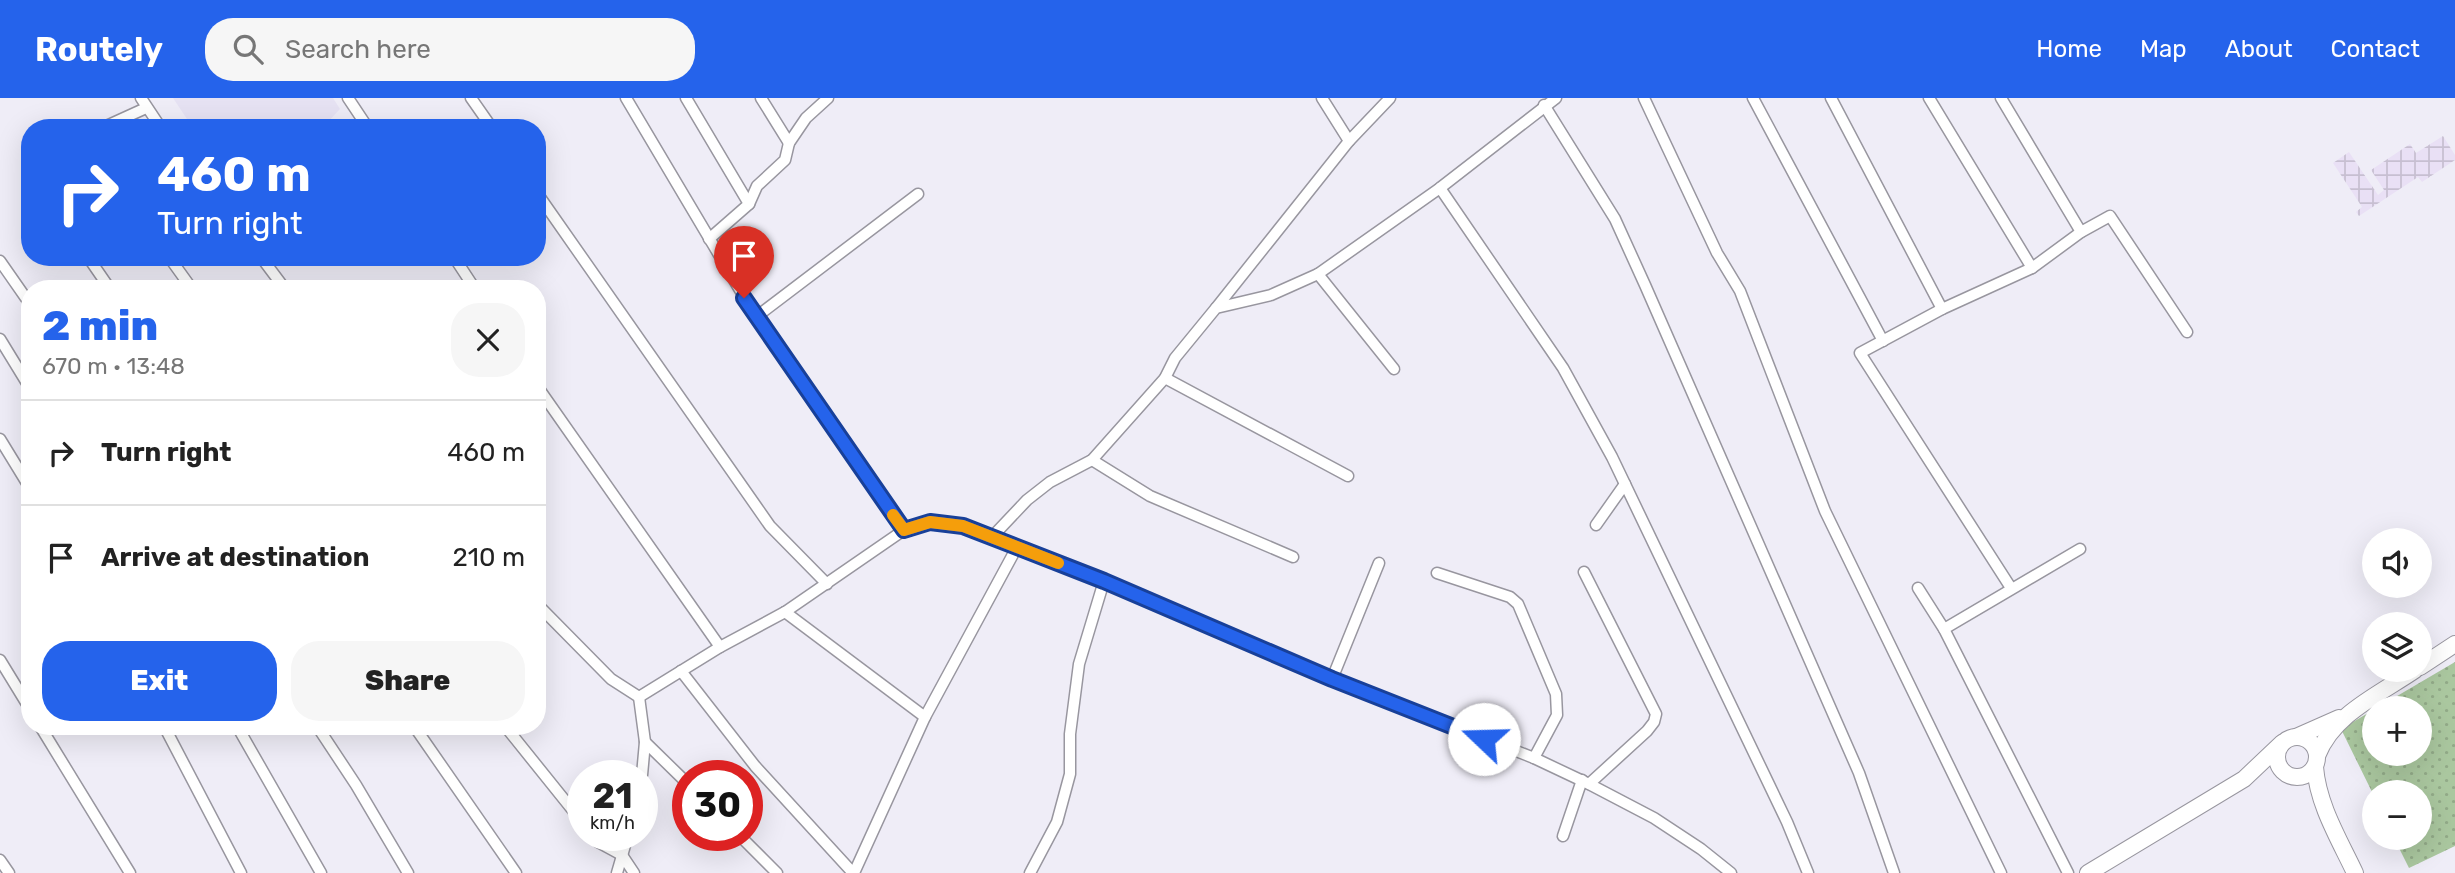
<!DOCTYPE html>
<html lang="en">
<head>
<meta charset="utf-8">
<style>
  :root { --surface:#fff; --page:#f6f6f6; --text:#222; --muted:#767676; --line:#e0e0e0; --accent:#2563eb }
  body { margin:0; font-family:Rubik,sans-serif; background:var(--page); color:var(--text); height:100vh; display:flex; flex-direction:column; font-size:26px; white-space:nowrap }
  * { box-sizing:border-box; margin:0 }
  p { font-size:23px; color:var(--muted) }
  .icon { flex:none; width:38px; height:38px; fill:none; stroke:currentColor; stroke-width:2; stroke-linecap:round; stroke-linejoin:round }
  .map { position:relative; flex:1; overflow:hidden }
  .details { position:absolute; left:21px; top:182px; width:525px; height:455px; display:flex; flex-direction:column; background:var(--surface); border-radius:28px; box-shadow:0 7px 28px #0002 }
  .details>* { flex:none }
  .hud { position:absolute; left:21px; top:21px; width:525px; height:147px; border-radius:28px; box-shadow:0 7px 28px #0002; background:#2563eb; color:#fff; overflow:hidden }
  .controls { position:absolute; left:2362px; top:430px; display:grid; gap:14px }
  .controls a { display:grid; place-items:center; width:70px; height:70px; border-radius:50%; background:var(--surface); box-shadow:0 7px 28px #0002; font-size:35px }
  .speed { position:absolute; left:567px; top:662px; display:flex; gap:14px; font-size:35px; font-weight:700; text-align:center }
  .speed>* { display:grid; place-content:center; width:91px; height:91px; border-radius:50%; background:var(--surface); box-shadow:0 7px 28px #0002; line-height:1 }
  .speed small { font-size:18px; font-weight:400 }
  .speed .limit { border:10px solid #d22; background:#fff; color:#111 }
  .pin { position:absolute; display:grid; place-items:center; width:60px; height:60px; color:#fff; margin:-72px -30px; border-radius:50% 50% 50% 0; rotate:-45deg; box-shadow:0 0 7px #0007 }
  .pin .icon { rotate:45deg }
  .me { position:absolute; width:77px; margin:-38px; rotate:291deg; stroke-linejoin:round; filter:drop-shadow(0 0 5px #0008) }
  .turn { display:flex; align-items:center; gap:24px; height:147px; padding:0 21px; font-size:32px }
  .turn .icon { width:91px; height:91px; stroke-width:2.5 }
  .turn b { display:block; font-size:49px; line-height:60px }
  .round { display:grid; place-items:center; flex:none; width:74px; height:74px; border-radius:28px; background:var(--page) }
  .headline { display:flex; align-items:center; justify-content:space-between; height:119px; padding:0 21px }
  h1 { font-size:42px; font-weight:800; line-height:52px; color:var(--accent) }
  .action { display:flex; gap:14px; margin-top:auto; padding:14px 21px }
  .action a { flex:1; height:80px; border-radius:28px; background:var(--accent); color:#fff; font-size:28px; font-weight:800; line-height:80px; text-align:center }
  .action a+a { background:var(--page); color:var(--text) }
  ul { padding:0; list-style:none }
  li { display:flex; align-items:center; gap:21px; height:105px; padding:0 21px; border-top:2px solid var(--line) }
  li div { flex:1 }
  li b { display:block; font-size:26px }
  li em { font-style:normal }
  header { display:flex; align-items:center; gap:42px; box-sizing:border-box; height:98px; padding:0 35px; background:var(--accent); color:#fff }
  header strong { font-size:33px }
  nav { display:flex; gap:38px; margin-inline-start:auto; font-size:24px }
  .search { width:490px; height:63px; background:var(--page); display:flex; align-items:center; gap:18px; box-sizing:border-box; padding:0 24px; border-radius:28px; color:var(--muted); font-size:26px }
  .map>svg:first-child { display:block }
  .built { fill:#e6e2f3 }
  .industrial { fill:url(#industrial-grid) }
  .park { fill:url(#park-dots) }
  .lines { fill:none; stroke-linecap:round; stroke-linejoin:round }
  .street-casing { stroke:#98969f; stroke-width:13 }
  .secondary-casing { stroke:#98969f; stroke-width:18 }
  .street { stroke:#fff; stroke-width:10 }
  .secondary { stroke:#fff; stroke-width:16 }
  .route-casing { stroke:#184099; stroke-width:18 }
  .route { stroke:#2563eb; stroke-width:12 }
  .slow { stroke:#f59e0b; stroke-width:12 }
</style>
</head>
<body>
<header>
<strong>Routely</strong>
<div class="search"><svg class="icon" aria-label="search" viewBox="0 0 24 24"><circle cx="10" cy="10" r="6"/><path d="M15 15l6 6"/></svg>Search here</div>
<nav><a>Home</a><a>Map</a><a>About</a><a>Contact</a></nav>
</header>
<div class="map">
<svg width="2455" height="775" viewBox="0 0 2455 775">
  <defs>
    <pattern id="industrial-grid" width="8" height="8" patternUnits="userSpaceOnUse" patternTransform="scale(1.75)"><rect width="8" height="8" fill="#e9e0f5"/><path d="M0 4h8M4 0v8" fill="none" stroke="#c7bfd1"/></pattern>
    <pattern id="park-dots" width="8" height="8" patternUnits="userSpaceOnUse" patternTransform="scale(1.75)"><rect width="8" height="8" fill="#aac79f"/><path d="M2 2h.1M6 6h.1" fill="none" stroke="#92aa88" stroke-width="1.8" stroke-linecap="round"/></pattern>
  </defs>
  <rect width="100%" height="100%" fill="#efedf7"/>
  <polygon class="built" points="173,0 333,0 340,11 322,30 193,30"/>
  <polygon class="industrial" points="2443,38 2455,57 2455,62 2422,84 2418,79 2359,118 2356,114 2362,109 2333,65 2349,54 2378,97 2384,92 2371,72 2410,46 2416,55"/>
  <polygon class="park" points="2455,564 2455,748 2409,770 2394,740 2420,740 2420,695 2375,695 2375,700 2341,631 2375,611 2375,656 2420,656 2420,611 2375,611"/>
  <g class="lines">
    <g class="street-casing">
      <g id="street">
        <polyline points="141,0 161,30"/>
        <polyline points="348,0 368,30"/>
        <polyline points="471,0 492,30"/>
        <polyline points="626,0 756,219 904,432"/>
        <polyline points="686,0 749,106 709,141"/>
        <polyline points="761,0 789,45"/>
        <polyline points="1322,0 1349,43"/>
        <polyline points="1644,0 1717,155 1740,193 1825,413 2001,775"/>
        <polyline points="1753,0 1883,243"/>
        <polyline points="1831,0 1942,211"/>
        <polyline points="1929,0 2032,170"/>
        <polyline points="2001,0 2081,134"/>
        <polyline points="1544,7 1615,121 1645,187 1859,675 1894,775"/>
        <polyline points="102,30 146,10"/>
        <polyline points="1440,90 1563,270 1612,359 1787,724 1808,775"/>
        <polyline points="537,95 770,428 827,486"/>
        <polyline points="749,106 757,88 785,62 789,45 806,20 828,0"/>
        <polyline points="88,159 110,191"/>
        <polyline points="169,159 192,191"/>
        <polyline points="261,159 285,191"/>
        <polyline points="454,159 475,191"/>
        <polyline points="0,163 30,206"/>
        <polyline points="1318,176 1394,271"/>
        <polyline points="1216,210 1349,43 1390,0"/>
        <polyline points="756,219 918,96"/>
        <polyline points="0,241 30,290"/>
        <polyline points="1165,280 1348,378"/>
        <polyline points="537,288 720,549"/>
        <polyline points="0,341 30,390"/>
        <polyline points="1092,362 1150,398 1293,459"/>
        <polyline points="1596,427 1625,386"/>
        <polyline points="992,439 1027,402 1050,384 1092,362 1165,280 1175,260 1216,210 1271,197 1318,176 1440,90 1556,0"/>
        <polyline points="1584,474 1656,616 1654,624 1647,633 1589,686"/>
        <polyline points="1437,475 1510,499 1518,506 1556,596 1557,617 1534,660"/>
        <polyline points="1918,490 1944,531"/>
        <polyline points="2011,490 1860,255 1942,211 2032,170 2081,134 2110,118 2187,234"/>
        <polyline points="537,506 611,581 639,599 720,549 785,514 904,432 930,423 944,424 963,428 1104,483 1332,581 1534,660 1589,686 1654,720 1701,751 1731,775"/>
        <polyline points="785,514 925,619"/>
        <polyline points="0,562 30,611"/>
        <polyline points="681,573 755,668 853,775"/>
        <polyline points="1332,581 1379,465"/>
        <polyline points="639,599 645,644 642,677"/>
        <polyline points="40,628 130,775"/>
        <polyline points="164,628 241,775"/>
        <polyline points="237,628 321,775"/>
        <polyline points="317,628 356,687 408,775"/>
        <polyline points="414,628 516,775"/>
        <polyline points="505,628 583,725"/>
        <polyline points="645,644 688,686"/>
        <polyline points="592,737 598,744 622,757 634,775"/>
        <polyline points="739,737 777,775"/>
        <polyline points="1563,738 1582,682"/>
        <polyline points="0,762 9,775"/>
        <polyline points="617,775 628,737"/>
        <polyline points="854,775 925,619 1017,449"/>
        <polyline points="1030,775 1057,724 1070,676 1070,636 1079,566 1104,483"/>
        <polyline points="2068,775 1944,531 2080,451"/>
      </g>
    </g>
    <g class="secondary-casing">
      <g id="secondary">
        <polyline points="2420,569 2455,546"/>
        <circle cx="2297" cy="659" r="20"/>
        <polyline points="2296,639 2339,620"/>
        <path d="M2317 658C2333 616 2380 596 2415 572"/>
        <path d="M2315 669C2318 707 2339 741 2355 775"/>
        <polyline points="2088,775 2244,681 2282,645"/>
      </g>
    </g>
    <use href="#street" class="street"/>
    <use href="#secondary" class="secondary"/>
  </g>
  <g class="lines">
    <g class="route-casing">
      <polyline id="route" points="744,200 904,432 930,424 963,428 1104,483 1332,581 1484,641"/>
    </g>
    <use href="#route" class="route"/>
    <polyline class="slow" points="893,417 904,432 930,424 963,428 1058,465"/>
  </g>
</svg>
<div class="controls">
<a><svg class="icon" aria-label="sound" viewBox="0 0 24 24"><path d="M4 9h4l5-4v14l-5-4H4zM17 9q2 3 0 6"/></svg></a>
<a><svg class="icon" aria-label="layers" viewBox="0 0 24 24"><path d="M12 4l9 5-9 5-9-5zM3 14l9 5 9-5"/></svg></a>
<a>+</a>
<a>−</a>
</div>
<div class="speed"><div>21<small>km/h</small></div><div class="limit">30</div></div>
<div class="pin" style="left:744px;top:200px;background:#d93025"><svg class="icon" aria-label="arrive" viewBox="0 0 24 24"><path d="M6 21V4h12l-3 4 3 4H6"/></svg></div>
<svg class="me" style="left:1484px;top:641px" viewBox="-20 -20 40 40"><circle r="19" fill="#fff"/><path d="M0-13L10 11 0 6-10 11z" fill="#2563eb"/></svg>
<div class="hud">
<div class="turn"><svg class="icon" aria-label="right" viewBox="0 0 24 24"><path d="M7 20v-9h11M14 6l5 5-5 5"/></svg><div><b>460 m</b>Turn right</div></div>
</div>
<section class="details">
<div class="headline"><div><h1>2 min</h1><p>670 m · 13:48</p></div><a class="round"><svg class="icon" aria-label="close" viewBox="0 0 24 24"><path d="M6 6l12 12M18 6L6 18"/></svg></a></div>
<ul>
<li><svg class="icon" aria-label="right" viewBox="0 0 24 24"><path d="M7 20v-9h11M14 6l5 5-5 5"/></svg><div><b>Turn right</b></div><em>460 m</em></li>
<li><svg class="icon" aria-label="arrive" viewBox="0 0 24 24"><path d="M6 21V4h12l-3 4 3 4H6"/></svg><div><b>Arrive at destination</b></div><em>210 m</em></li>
</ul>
<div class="action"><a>Exit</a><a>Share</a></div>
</section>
</div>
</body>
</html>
